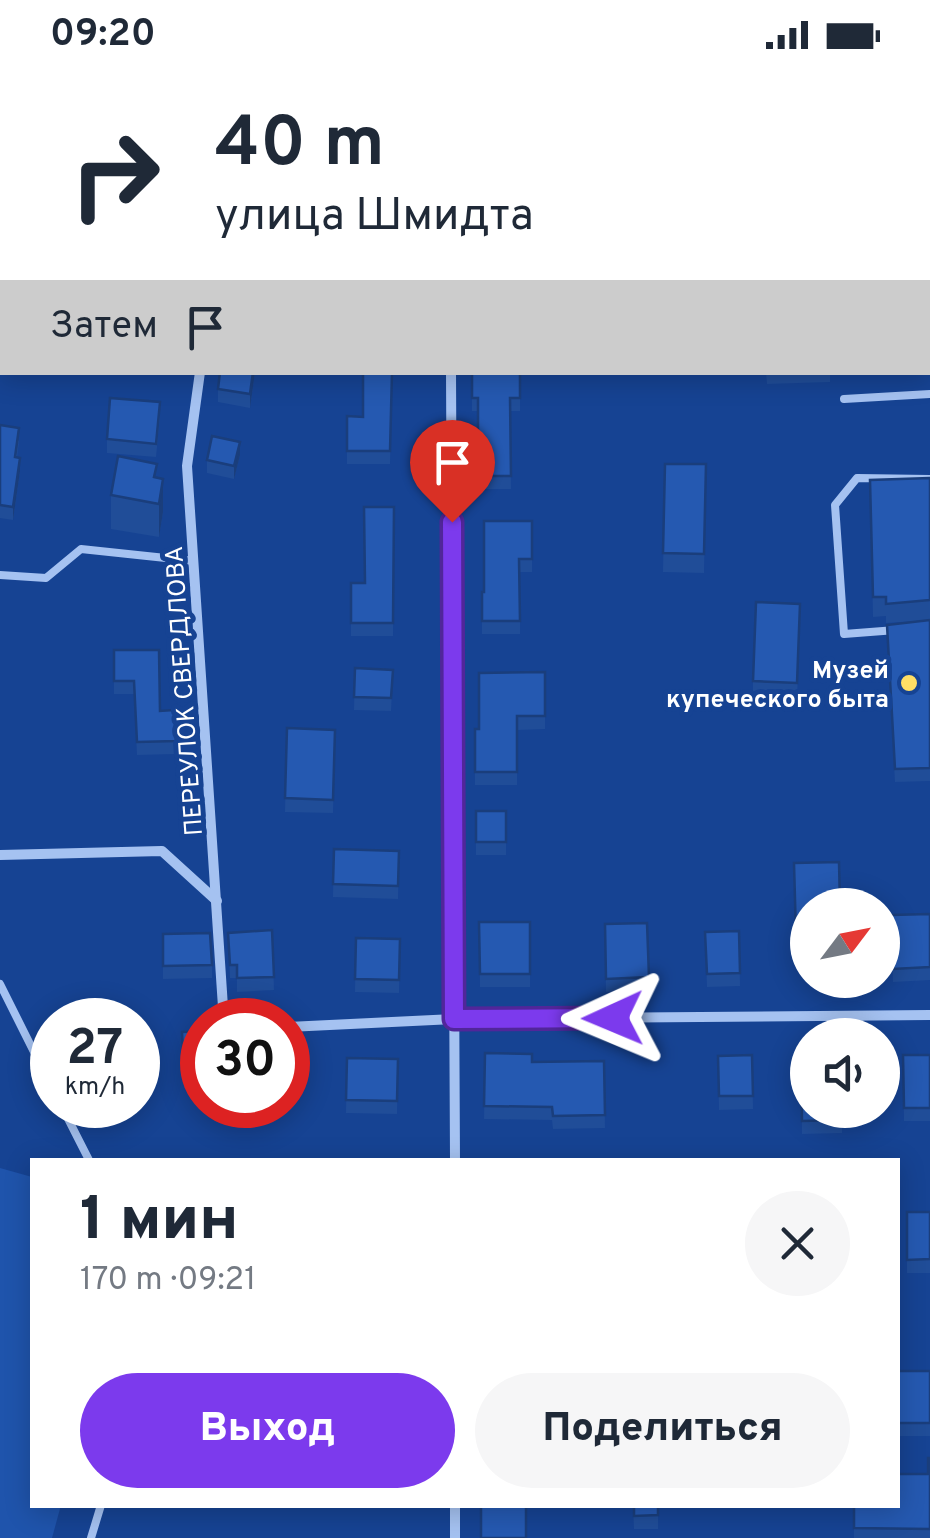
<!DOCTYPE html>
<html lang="ru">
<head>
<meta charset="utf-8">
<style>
  :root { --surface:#fff; --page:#f6f6f7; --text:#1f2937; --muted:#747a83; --accent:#7c3aed }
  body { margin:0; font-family:Overpass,sans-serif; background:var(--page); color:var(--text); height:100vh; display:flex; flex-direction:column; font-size:38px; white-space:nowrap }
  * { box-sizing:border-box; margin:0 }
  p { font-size:32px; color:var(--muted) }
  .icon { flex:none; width:55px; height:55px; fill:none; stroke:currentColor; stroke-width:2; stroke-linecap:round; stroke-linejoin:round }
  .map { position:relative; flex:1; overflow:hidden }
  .panel { position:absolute; left:30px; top:1088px; width:870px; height:350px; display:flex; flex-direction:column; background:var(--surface); border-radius:0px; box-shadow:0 5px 25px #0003 }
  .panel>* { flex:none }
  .guide { position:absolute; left:0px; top:0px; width:930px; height:305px; box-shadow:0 5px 25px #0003; background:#fff; color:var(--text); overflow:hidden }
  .needle { width:65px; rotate:58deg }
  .controls { position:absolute; left:790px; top:818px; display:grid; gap:20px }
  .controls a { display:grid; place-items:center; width:110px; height:110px; border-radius:50%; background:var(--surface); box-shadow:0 5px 25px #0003; font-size:50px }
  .speed { position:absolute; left:30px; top:928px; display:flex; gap:20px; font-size:50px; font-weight:700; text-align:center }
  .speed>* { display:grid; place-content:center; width:130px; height:130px; border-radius:50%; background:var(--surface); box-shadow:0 5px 25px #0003; line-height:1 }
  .speed small { font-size:25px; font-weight:400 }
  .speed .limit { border:15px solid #d22; background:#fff; color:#111 }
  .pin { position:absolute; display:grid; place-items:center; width:85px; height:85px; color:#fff; margin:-102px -42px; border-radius:50% 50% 50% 0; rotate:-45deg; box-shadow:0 0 10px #0007 }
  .pin .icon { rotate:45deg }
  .me { position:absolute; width:110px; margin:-55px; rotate:269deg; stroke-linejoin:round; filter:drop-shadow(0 0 8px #0008) }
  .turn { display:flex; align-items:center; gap:35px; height:210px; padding:0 50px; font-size:45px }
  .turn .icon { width:130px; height:130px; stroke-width:2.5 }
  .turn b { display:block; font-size:70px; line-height:85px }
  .then { display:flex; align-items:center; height:95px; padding:0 50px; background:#0003; gap:20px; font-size:38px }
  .round { display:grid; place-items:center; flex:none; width:105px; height:105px; border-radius:52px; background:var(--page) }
  .head { display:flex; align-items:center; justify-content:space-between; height:170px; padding:0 50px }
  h1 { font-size:60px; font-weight:800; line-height:75px }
  .cta { display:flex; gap:20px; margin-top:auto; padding:20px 50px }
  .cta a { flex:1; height:115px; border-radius:60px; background:var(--accent); color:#fff; font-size:40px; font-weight:800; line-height:115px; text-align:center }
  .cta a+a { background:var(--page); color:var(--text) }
  .status { display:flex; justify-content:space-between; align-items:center; height:70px; padding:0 50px; background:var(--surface); direction:ltr }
  .status svg { height:28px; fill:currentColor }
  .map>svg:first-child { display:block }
  .green { fill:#1f54ac }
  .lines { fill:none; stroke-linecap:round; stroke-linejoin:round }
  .lane { stroke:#a5c2f1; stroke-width:8 }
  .street { stroke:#a5c2f1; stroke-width:10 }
  .wall { fill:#204d98 }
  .shaded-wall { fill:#1a3e7c }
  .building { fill:#2559b1; stroke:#1a3e7c; stroke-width:2.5 }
  .route-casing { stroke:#51269a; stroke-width:25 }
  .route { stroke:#7c3aed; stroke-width:18 }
  .poi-dot { fill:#ffde65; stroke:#164393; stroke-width:4 }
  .labels { text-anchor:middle; stroke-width:10; stroke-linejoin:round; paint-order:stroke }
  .poi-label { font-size:25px; font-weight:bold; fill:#fff; stroke:#164393; text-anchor:end }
  .street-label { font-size:25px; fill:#fff; stroke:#164393 }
</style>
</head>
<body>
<div class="status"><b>09:20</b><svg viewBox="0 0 49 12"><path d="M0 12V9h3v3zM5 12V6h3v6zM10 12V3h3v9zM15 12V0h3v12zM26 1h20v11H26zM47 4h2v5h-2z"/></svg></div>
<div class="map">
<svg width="930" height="1468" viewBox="0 0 930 1468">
  <rect width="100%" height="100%" fill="#164393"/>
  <polygon class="green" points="0,1098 32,1107 32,1435 61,1435 52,1468 0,1468"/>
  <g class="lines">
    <g class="lane">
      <polyline points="928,87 930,87"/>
      <polyline points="844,329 930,324"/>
      <polyline points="0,505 46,508 81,479 194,491"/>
      <polyline points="896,560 844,564 835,435 857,408 930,409"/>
      <polyline points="0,914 52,1018"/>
      <polyline points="61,1035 89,1090"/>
      <polyline points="91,1468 101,1435"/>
    </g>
    <g class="street">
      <polyline points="447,0 447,2"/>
      <polyline points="0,54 2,54"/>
      <polyline points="200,302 187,396 223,937 244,950"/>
      <polyline points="451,302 455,1090"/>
      <polyline points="0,785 162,781 217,831"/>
      <polyline points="288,957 454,949 930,945"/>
      <polyline points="455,1435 455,1468"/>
    </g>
  </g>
  <g class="wall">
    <polygon points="255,302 250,338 218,332 218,319"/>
    <polygon points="392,302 390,394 347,394 347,346 363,347"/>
    <polygon points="472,302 520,302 520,341 510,341 511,419 478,419 478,341 472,341"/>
    <polygon points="766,302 830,302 830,312 767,314"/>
    <polygon points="160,346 156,387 107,383 107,369"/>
    <polygon points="0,355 19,371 17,387 20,401 13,450 0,448"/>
    <polygon points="240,385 234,409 207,403 207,390"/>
    <polygon points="665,394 706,394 704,503 663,502"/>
    <polygon points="157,408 163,442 159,467 111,459 111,425"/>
    <polygon points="930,408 930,550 886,553 886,546 873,547 870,410"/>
    <polygon points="394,437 393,566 351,566 351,513 365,513"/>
    <polygon points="532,451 532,502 520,502 520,564 482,564 482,522 484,522"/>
    <polygon points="800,534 797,632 753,631 753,611"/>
    <polygon points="930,550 930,711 895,712 887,568"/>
    <polygon points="114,580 160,641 176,671 176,684 137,685 134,624 114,624"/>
    <polygon points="355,598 393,600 391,641 354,640"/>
    <polygon points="545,602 545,659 517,660 517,715 475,715 475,659 479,659"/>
    <polygon points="287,658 335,660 333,743 285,742"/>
    <rect x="476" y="741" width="30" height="44"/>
    <polygon points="334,779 399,781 398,829 333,827"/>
    <polygon points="794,793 808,835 808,878 796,878"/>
    <polygon points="930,844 930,910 893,912 891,845"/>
    <polygon points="479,852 530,852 530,917 480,917"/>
    <polygon points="647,853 649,921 606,922 605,854"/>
    <polygon points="272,860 274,920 237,922 237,908 230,908 228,863"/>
    <polygon points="739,861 740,916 707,917 705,862"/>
    <polygon points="163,864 212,895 212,908 163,909"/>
    <polygon points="356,868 400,869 399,923 355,922"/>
    <polygon points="202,961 202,1017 184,1018 182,975"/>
    <polygon points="485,983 532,992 604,991 605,1058 553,1059 552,1050 484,1049"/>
    <polygon points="288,985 298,986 298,1012 288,1013"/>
    <polygon points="752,985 753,1039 719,1040 718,986"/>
    <polygon points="903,985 930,985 930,1051 904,1051"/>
    <polygon points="801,986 842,1040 842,1063 802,1064"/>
    <polygon points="347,988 398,989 397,1044 346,1043"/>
    <polygon points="247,1035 277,1035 276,1042 247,1040"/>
    <rect x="907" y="1142" width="23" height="61"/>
    <rect x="898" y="1301" width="32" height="65"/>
    <polygon points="930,1388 930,1468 854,1468 854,1435 928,1404"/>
    <polygon points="633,1435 658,1435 658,1459 634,1459"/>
  </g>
  <g class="shaded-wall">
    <polygon points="253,302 255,302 250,338 250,324"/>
    <polygon points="240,372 240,385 234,409 234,396"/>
    <polygon points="20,388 20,401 13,450 13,437"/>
    <polygon points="163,409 163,442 159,467 159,434"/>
  </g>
  <g class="building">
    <polygon points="65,0 113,0 112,2 72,2"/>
    <polygon points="920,0 930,0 930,34 928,34 928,2 920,2"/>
    <rect x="344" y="1" width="48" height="1"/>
    <rect x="0" y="216" width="2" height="37"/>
    <polygon points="220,302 253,302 250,324 218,319"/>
    <polygon points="363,302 392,302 390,381 347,381 347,346 363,347"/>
    <polygon points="472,302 520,302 520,328 510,328 511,406 478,406 478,328 472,328"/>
    <polygon points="110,328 160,332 156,374 107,369"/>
    <polygon points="0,355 19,358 15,387 20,388 13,437 0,435"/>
    <polygon points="212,366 240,372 234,396 207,390"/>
    <polygon points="118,386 157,394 154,407 163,409 159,434 111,425"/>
    <polygon points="665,394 706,394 704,484 663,483"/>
    <polygon points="930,408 930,530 886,534 886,527 873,527 870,410"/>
    <polygon points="364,437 394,437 393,553 351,553 351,513 365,513"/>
    <polygon points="484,451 532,451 532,489 519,489 520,551 482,551 482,522 484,522"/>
    <polygon points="756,532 800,534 797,613 753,611"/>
    <polygon points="930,550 930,698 895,699 887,555"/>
    <polygon points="114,580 159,580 160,641 174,640 176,671 137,672 134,611 114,611"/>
    <polygon points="355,598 393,600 391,628 354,627"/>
    <polygon points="545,602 545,646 517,646 517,702 475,702 475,659 479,659 479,603"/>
    <polygon points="287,658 335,660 333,730 285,728"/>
    <rect x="476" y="741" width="30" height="31"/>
    <polygon points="334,779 399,781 398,816 333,814"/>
    <polygon points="839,792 840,835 808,835 808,865 796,865 794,793"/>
    <polygon points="930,844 930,897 893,899 891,845"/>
    <polygon points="479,852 530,852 530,904 480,904"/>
    <polygon points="647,853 649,907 606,909 605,854"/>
    <polygon points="272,860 274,907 237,908 237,895 230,895 228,863"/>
    <polygon points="739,861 740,903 707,904 705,862"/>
    <polygon points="210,863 212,895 163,896 163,864"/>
    <polygon points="356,868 400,869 399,910 355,909"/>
    <polygon points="202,961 202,1004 184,1005 182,962"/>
    <polygon points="485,983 532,984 532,992 604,991 605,1045 553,1046 552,1037 484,1036"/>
    <polygon points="288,985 298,986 298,999 288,1000"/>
    <polygon points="752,985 753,1026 719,1026 718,986"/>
    <polygon points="903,985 930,985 930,1038 904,1038"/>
    <polygon points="801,986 808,986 808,1040 842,1040 842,1050 802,1051"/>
    <polygon points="347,988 398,989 397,1031 346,1030"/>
    <polygon points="907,1142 930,1142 930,1189 907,1190"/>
    <rect x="898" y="1301" width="32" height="52"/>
    <polygon points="928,1388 930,1388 930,1459 854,1458 854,1435 898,1435 898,1404 928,1404"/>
    <rect x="481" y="1435" width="45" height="33"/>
    <polygon points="634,1435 658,1435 658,1445 634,1446"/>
  </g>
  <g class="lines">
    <g class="route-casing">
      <polyline id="route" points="452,452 454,949 613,948"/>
    </g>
    <use href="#route" class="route"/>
  </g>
  <circle class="poi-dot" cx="909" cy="613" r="10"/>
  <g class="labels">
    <g class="poi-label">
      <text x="889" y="608">Музей<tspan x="889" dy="29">купеческого быта</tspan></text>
    </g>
    <g class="street-label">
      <text transform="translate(183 621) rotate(-94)" y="9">ПЕРЕУЛОК СВЕРДЛОВА</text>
    </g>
  </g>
</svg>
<div class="controls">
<a><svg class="needle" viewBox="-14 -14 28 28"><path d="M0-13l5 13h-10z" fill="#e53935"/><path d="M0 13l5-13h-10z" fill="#747a83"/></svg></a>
<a><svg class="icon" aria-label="sound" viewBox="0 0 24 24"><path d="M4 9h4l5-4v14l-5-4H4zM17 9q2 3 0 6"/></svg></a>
</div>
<div class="speed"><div>27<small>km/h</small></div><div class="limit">30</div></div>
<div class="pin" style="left:452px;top:452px;background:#d93025"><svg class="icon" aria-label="arrive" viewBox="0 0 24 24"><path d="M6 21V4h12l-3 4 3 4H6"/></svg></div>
<svg class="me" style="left:613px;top:948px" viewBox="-20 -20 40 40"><path d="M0-17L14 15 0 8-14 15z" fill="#7c3aed" stroke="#fff" stroke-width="4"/></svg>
<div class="guide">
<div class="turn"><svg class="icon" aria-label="right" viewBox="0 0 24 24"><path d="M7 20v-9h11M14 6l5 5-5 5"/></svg><div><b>40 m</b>улица Шмидта</div></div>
<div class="then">Затем<svg class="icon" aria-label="arrive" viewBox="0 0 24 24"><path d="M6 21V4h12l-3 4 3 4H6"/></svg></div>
</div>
<section class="panel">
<div class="head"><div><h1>1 мин</h1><p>170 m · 09:21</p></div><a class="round"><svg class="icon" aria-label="close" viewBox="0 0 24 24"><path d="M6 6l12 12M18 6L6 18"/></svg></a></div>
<div class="cta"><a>Выход</a><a>Поделиться</a></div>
</section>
</div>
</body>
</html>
